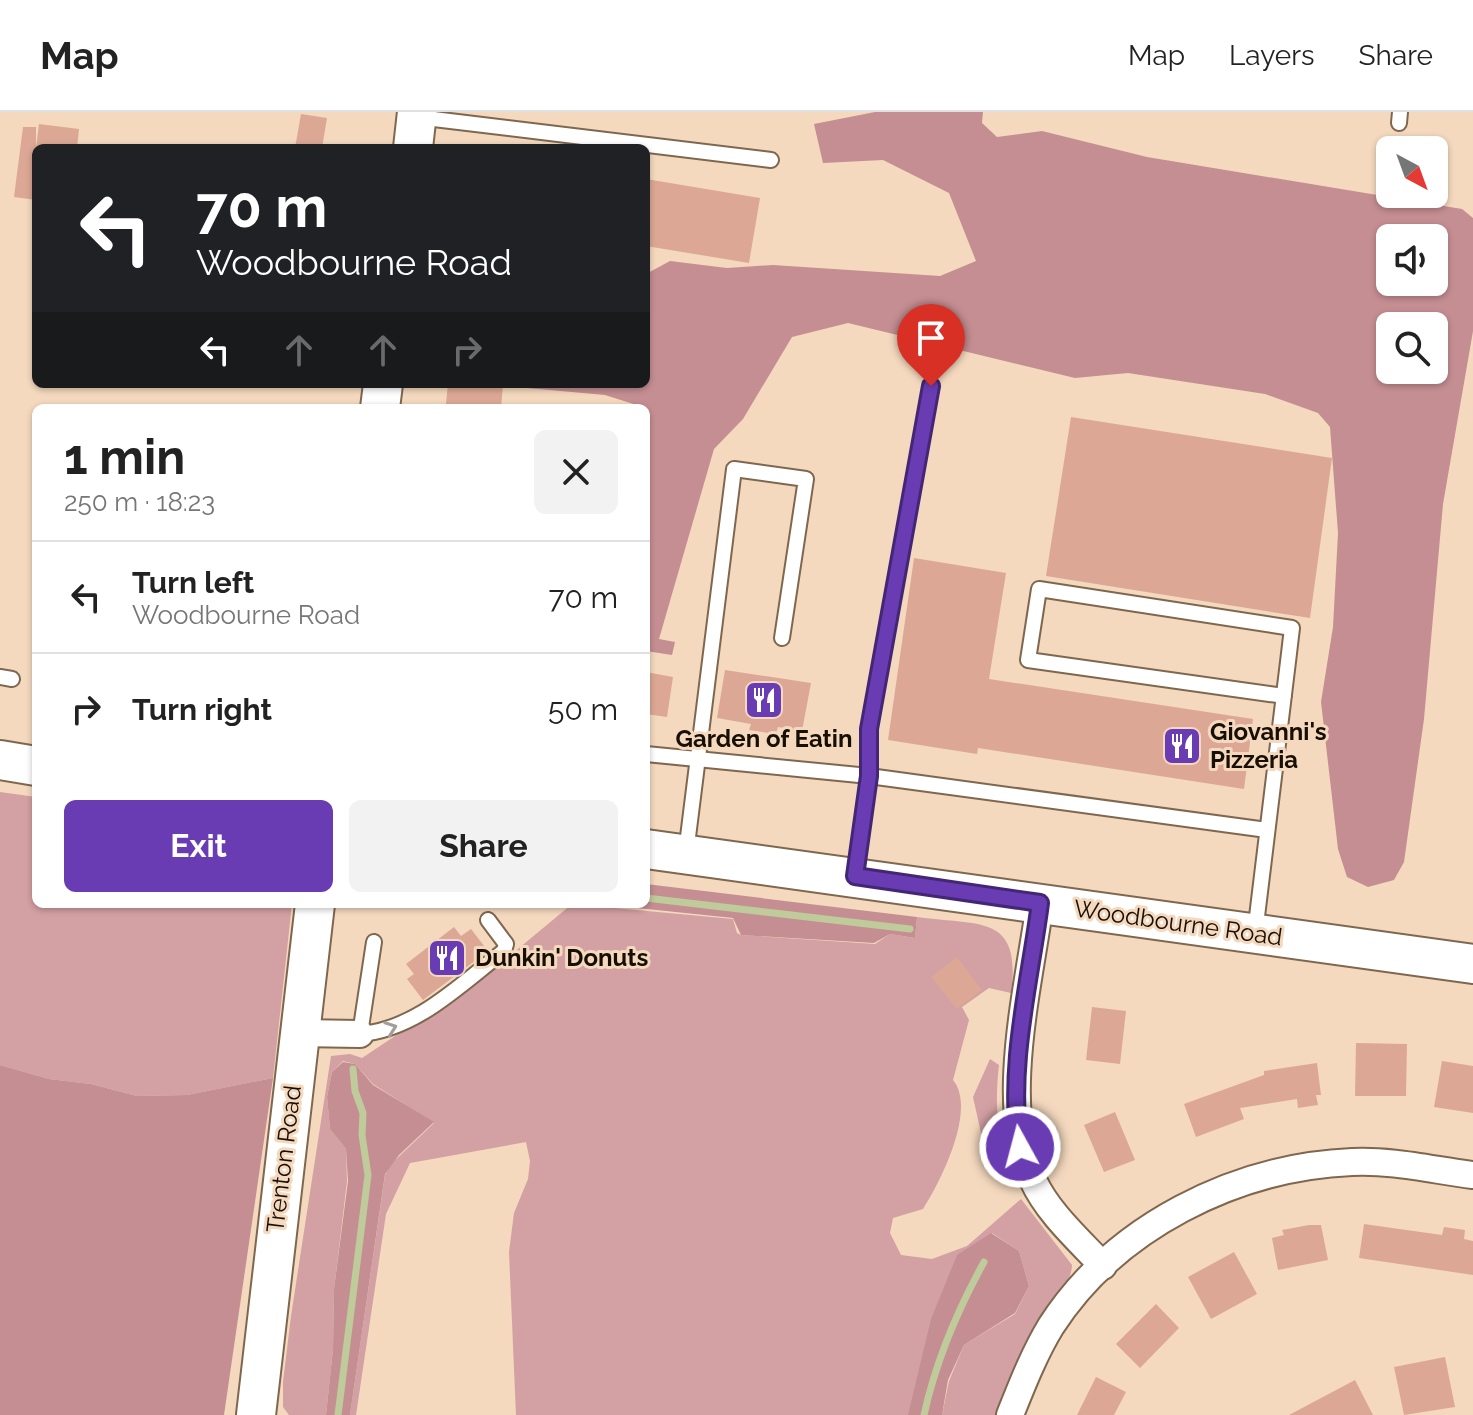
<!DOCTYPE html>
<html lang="en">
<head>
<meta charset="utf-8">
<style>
  :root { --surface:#fff; --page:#f2f2f2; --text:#222; --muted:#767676; --line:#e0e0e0; --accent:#693cb3 }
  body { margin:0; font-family:Raleway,sans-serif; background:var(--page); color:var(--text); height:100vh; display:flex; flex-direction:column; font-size:30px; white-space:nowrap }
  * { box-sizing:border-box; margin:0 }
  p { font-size:26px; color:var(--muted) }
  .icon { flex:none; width:44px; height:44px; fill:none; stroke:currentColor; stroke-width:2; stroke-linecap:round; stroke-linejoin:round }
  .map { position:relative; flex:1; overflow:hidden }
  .drawer { position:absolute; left:32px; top:292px; width:618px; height:504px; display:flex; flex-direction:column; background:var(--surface); border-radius:12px; box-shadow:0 2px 6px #0004 }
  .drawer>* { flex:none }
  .guide { position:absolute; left:32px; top:32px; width:618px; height:244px; border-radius:12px; box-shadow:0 2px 6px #0004; background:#202124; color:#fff; overflow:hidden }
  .needle { width:52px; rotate:139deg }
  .fabs { position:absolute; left:1376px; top:24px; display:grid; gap:16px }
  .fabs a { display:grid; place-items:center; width:72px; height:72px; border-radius:12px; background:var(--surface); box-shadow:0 2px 6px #0004; font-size:40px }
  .pin { position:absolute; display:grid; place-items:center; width:68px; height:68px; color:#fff; margin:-82px -34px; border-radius:50% 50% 50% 0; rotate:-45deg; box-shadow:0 0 8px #0007 }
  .pin .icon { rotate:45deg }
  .me { position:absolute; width:88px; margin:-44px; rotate:353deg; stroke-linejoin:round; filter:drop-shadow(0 0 6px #0008) }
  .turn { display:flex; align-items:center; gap:28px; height:168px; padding:0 32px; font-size:36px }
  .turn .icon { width:104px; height:104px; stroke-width:2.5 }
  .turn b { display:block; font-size:56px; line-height:68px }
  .lanes { display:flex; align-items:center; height:76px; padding:0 32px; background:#0003; justify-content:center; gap:40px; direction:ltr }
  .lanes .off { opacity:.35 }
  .round { display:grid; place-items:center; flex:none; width:84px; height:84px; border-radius:12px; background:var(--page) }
  .summary { display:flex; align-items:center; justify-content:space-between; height:136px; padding:0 32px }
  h1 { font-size:48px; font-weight:700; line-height:60px }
  .primary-button { display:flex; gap:16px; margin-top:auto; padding:16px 32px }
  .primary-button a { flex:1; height:92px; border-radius:12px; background:var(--accent); color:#fff; font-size:32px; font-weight:700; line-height:92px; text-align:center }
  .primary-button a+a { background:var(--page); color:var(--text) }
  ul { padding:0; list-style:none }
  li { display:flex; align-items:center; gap:24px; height:112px; padding:0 32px; border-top:2px solid var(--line) }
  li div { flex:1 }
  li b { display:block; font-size:30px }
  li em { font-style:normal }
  header { display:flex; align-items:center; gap:48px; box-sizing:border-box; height:112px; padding:0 40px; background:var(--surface); border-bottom:2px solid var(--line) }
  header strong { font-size:38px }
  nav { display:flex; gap:44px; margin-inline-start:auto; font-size:28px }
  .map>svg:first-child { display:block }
  .green { fill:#d3a0a3 }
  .forest { fill:#c58e92; fill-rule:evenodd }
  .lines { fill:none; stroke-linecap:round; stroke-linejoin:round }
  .stream { stroke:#bfcb9a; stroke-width:7 }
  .building { fill:#dca895 }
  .lane-casing { stroke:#7f674f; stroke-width:18 }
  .street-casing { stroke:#7f674f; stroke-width:30 }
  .secondary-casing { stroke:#7f674f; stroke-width:42 }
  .lane { stroke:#fff; stroke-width:14 }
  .street { stroke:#fff; stroke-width:26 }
  .secondary { stroke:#fff; stroke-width:38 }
  .oneway { stroke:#a29f9b }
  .route-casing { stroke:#442774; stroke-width:20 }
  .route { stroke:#693cb3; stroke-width:14 }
  .labels { text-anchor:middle; stroke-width:6; stroke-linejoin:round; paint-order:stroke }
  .poi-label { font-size:24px; font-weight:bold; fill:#170e06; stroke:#f4d9be; text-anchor:start }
  .street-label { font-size:24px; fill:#170e06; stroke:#f4d9be }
</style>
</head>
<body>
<header>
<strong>Map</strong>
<nav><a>Map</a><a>Layers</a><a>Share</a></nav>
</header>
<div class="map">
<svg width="1473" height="1303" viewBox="0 0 1473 1303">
  <rect width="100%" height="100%" fill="#f4d9be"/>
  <g class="green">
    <polygon points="0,680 36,685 36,792 292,792 273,966 187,983 137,984 91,972 49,967 0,953"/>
    <path d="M572 792 733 807 737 821 741 823 875 832 890 822 915 826 917 805C979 814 1022 801 1011 881L989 876 962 895 969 908 953 968C977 997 941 1069 923 1097L893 1106 890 1121 901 1143 932 1147 967 1134 1021 1087 1072 1153C1071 1176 1051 1186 1040 1205 1023 1235 1006 1270 997 1303H942L949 1269 964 1233 1015 1202 1029 1174 1019 1139 992 1121 957 1144 916 1303H516L509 1140 514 1101 528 1067 530 1049 526 1030 410 1051 386 1102 356 1303H350L385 1063 390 1053 434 1011 373 972 355 952 343 949 332 960 327 985 330 1017 346 1037 347 1069 334 1178 333 1237 326 1303H289L283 1295V1270L291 1204 331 944 350 942 362 946 488 862Z"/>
    <path d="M990 947 999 953C994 995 998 1029 1012 1068L989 1057 973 985Z"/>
  </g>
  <g class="forest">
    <path d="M875 0H983L982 11 997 25 1042 19 1147 45 1462 97 1473 106V219L1443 392 1424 607 1404 750 1394 768 1368 775 1347 765 1338 737 1321 590 1333 515 1338 421 1330 315 1318 301 1265 282 1128 261 1075 266 848 211 792 225 743 307 714 337 659 527 675 530 672 543 646 539V296L605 283 516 275 511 272H646V162L670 149 727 156 773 153 940 164 976 149 949 81 883 48 823 51 814 12ZM1390 126H1434V170H1390ZM1390 214H1434V258H1390Z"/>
    <polygon points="646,772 917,805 915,826 890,822 874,831 741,823 733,806 599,792 646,792"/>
    <polygon points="343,950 355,952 373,973 434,1010 399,1043 385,1062 350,1303 326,1303 333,1237 334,1177 348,1069 346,1037 330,1017 327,985 332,960"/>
    <polygon points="0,953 49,967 91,972 137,984 187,983 273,966 224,1303 0,1303"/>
    <polygon points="991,1121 1019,1139 1029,1174 1015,1201 964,1233 948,1268 942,1303 908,1303 931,1207 957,1143"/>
  </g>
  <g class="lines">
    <g class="stream">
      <polyline points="646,786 910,817"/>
      <polyline points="338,1303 368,1063 362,1023 363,1001 355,979 353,957"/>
      <path d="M924 1303C936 1248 957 1199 984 1150"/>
    </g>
  </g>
  <g class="building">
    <polygon points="301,2 327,6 322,36 295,36"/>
    <polygon points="39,12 79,17 77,36 36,36"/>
    <polygon points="23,15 36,15 36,88 14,85"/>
    <polygon points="646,67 760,86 749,151 646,134"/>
    <polygon points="448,272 503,272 501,296 446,292"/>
    <polygon points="1071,305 1332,346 1310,506 1046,464"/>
    <polygon points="914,446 1006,461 989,567 1253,607 1244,677 978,636 977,642 888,628"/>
    <polygon points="725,558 811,571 802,619 778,615 776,622 749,618 751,612 717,606"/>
    <polygon points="646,560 673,565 667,605 646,602"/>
    <polygon points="454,815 461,824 471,817 488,839 423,888 407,867 414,862 406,852"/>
    <polygon points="957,845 982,878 957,897 931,865"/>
    <polygon points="1092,895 1126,899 1120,952 1086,948"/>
    <polygon points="1356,931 1407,932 1406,984 1355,984"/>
    <polygon points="1442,949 1473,954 1473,1001 1434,995"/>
    <polygon points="1317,951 1321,983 1316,983 1318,993 1298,996 1297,987 1240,996 1244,1007 1196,1025 1184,992 1264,963 1264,959"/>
    <polygon points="1115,1000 1135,1048 1104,1060 1084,1013"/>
    <polygon points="1364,1112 1442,1123 1444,1115 1465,1118 1464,1127 1473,1129 1473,1163 1359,1146"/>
    <polygon points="1309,1113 1321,1113 1328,1148 1278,1158 1272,1126 1284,1123 1282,1118"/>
    <polygon points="1234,1140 1257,1182 1211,1207 1188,1165"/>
    <polygon points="1156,1192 1179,1216 1140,1256 1116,1232"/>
    <polygon points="1445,1245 1455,1295 1404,1303 1394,1255"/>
    <polygon points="1096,1265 1126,1280 1114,1303 1077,1303"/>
    <polygon points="1355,1268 1373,1303 1289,1303"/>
  </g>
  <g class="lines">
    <g class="lane-casing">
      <g id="lane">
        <polyline points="417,5 771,48"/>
        <polyline points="1399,11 1400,0"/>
        <polyline points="0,565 12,567"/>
        <polyline points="646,642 869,664 869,617 931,274"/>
        <polyline points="686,741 734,357 806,367 782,526"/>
        <polyline points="855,764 869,664 1267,718"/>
        <path d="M1255 821C1267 720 1280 618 1292 516L1039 477 1028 548 1284 584"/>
        <path d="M374 830 360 922C416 918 461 872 504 839L506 832 488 808"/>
      </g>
    </g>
    <g class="street-casing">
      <g id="street">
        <path d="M1040 791C1029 873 998 993 1033 1068 1048 1101 1079 1128 1103 1154"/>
        <polyline points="299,921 360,922"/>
        <path d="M1010 1303C1022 1273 1034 1242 1051 1214 1115 1115 1235 1055 1352 1050 1392 1048 1433 1058 1473 1063"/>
      </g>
    </g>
    <g class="secondary-casing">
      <g id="secondary">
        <polyline points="413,36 417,0"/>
        <polyline points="380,296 383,272"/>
        <polyline points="0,648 36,654"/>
        <polyline points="646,737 1473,852"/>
        <polyline points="256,1303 315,792"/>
      </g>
    </g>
    <use href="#lane" class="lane"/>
    <use href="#street" class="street"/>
    <use href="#secondary" class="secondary"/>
  </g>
  <defs><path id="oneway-chevron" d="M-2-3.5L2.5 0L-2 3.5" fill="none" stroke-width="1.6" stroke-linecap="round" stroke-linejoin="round" transform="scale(2)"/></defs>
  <use class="oneway" href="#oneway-chevron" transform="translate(391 916) rotate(-20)"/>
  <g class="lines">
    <g class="route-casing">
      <path id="route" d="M931 274 869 617V664L855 764 1040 791C1030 869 1007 956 1020 1035"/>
    </g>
    <use href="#route" class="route"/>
  </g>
  <defs>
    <g id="restaurant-square" transform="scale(2)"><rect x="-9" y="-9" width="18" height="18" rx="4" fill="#693cb3" stroke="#f4d9be"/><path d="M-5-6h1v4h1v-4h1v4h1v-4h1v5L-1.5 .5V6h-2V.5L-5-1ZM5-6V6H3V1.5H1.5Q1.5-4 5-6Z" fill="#fff"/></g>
  </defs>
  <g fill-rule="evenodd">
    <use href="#restaurant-square" x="764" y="588"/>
    <use href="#restaurant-square" x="1182" y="634"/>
    <use href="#restaurant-square" x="447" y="846"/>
  </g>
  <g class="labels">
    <g class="poi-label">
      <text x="1210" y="628">Giovanni's<tspan x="1210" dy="28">Pizzeria</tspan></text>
      <text x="764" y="635" text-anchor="middle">Garden of Eatin</text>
      <text x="475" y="854">Dunkin' Donuts</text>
    </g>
    <g class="street-label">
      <text transform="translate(1178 811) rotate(8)" y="8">Woodbourne Road</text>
      <text transform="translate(284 1047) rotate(-83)" y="8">Trenton Road</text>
    </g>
  </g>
</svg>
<div class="fabs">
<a><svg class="needle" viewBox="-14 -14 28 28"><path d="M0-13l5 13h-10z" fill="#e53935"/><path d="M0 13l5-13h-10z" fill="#767676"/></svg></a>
<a><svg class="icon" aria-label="sound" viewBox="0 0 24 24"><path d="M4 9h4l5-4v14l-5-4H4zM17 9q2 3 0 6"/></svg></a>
<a><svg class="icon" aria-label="search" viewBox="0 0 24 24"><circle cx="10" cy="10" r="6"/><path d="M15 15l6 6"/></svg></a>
</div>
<div class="pin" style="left:931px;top:274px;background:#d93025"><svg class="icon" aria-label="arrive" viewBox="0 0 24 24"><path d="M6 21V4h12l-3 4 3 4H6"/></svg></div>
<svg class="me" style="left:1020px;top:1035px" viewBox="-20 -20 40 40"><circle r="17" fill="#693cb3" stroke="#fff" stroke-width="3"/><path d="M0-11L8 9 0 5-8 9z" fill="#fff"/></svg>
<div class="guide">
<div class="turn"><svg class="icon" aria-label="left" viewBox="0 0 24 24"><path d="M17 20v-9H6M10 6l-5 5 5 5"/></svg><div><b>70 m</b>Woodbourne Road</div></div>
<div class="lanes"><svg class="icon" aria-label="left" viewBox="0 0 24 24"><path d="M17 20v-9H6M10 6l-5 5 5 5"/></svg><svg class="icon off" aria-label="ahead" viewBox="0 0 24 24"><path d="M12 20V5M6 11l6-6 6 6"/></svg><svg class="icon off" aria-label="ahead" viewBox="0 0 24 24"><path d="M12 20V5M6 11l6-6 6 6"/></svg><svg class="icon off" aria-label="right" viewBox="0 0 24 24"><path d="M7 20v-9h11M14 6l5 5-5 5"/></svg></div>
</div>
<section class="drawer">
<div class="summary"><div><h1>1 min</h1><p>250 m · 18:23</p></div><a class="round"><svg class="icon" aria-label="close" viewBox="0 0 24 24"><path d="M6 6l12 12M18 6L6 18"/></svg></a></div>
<ul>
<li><svg class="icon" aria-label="left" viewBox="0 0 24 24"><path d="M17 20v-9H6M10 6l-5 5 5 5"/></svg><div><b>Turn left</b><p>Woodbourne Road</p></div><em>70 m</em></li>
<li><svg class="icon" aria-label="right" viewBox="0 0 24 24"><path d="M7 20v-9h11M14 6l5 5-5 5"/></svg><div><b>Turn right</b></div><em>50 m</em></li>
</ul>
<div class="primary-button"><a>Exit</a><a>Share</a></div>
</section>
</div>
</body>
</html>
